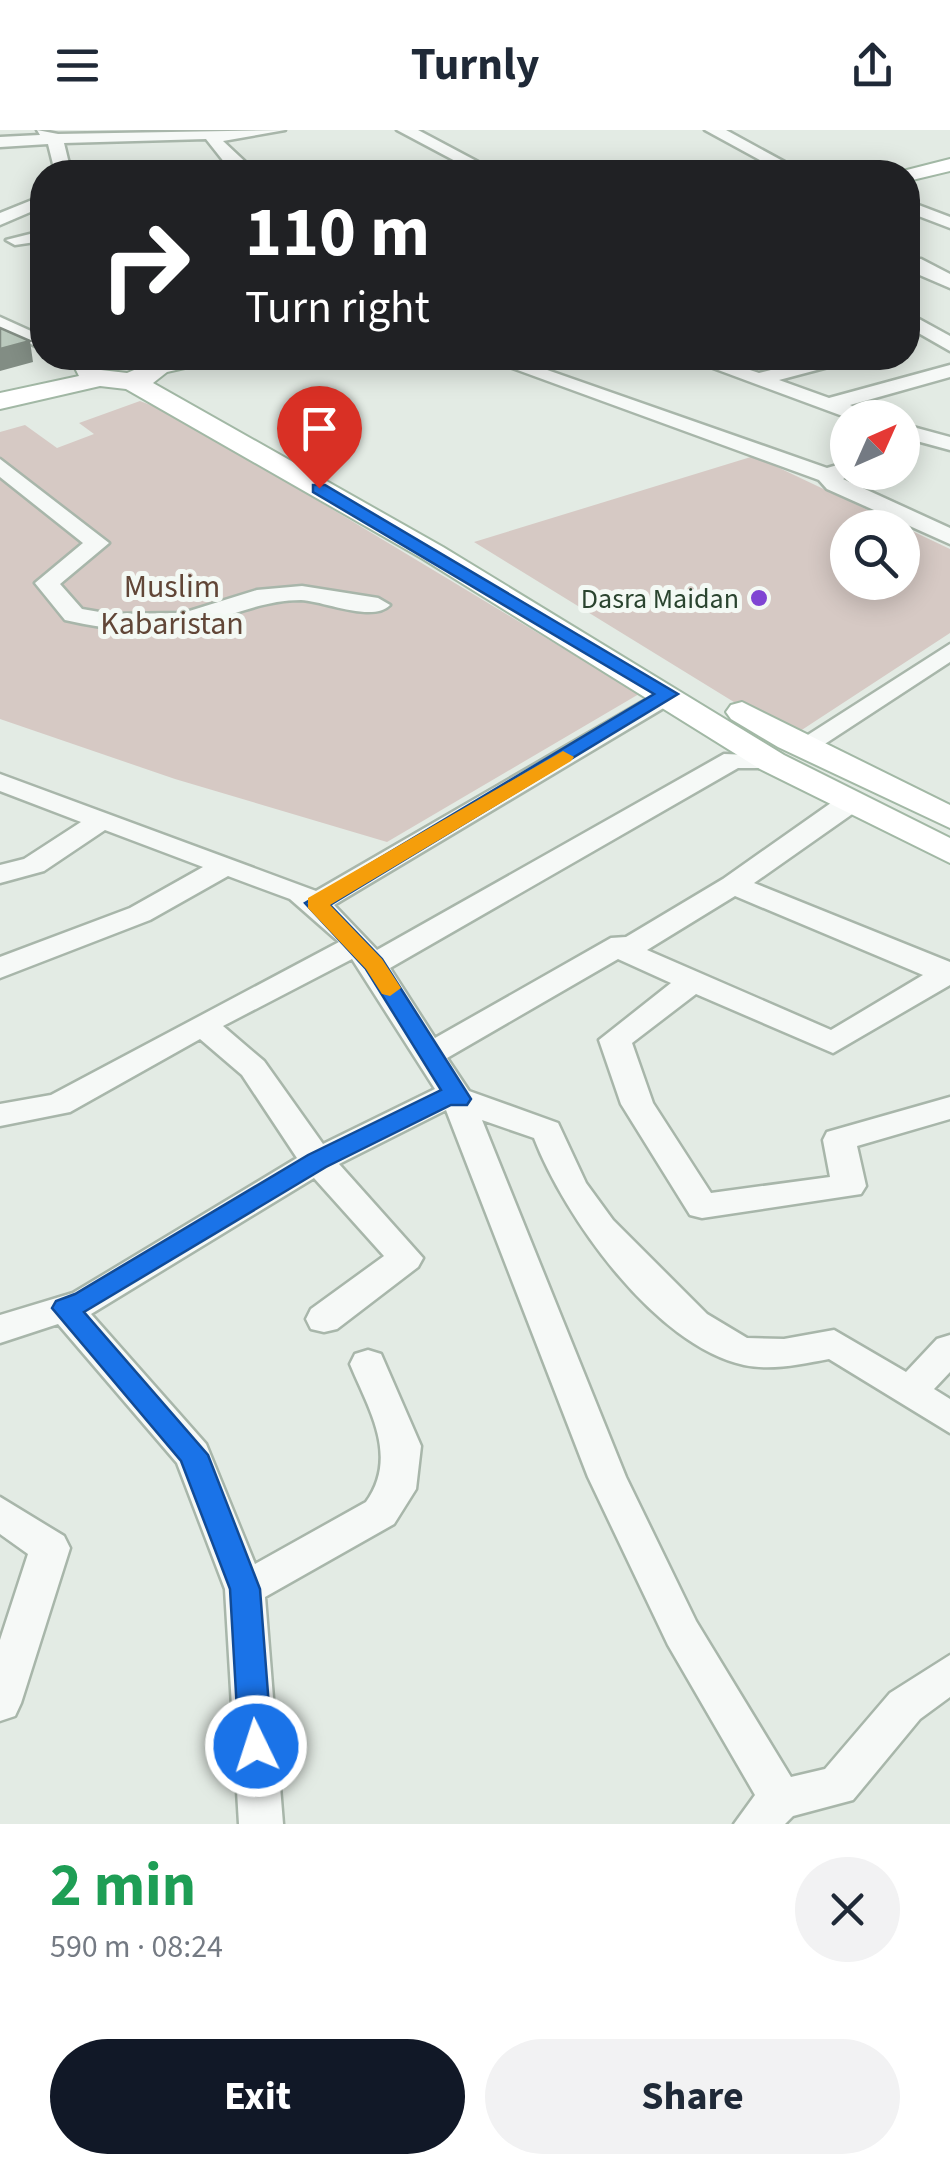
<!DOCTYPE html>
<html lang="en">
<head>
<meta charset="utf-8">
<style>
  :root { --surface:#fff; --page:#f2f2f3; --text:#1f2937; --muted:#747a83; --accent:#111827 }
  body { margin:0; font-family:"Source Sans 3",sans-serif; background:var(--page); color:var(--text); height:100vh; display:flex; flex-direction:column; font-size:38px; white-space:nowrap }
  * { box-sizing:border-box; margin:0 }
  p { font-size:32px; color:var(--muted) }
  .icon { flex:none; width:55px; height:55px; fill:none; stroke:currentColor; stroke-width:2; stroke-linecap:round; stroke-linejoin:round }
  .map { position:relative; height:1694px; overflow:hidden }
  .drawer { display:flex; flex-direction:column; background:var(--surface); flex:1 }
  .drawer>* { flex:none }
  .top-card { position:absolute; left:30px; top:30px; width:890px; height:210px; border-radius:40px; box-shadow:0 5px 25px #0003; background:#202124; color:#fff; overflow:hidden }
  .needle { width:65px; rotate:45deg }
  .tools { position:absolute; left:830px; top:270px; display:grid; gap:20px }
  .tools a { display:grid; place-items:center; width:90px; height:90px; border-radius:50%; background:var(--surface); box-shadow:0 5px 25px #0003; font-size:50px }
  .pin { position:absolute; display:grid; place-items:center; width:85px; height:85px; color:#fff; margin:-102px -42px; border-radius:50% 50% 50% 0; rotate:-45deg; box-shadow:0 0 10px #0007 }
  .pin .icon { rotate:45deg }
  .me { position:absolute; width:110px; margin:-55px; rotate:356deg; stroke-linejoin:round; filter:drop-shadow(0 0 8px #0008) }
  .turn { display:flex; align-items:center; gap:35px; height:210px; padding:0 50px; font-size:45px }
  .turn .icon { width:130px; height:130px; stroke-width:2.5 }
  .turn b { display:block; font-size:70px; line-height:85px }
  .round { display:grid; place-items:center; flex:none; width:105px; height:105px; border-radius:52px; background:var(--page) }
  .overview { display:flex; align-items:center; justify-content:space-between; height:170px; padding:0 50px }
  h1 { font-size:60px; font-weight:700; line-height:75px; color:#1e9e55 }
  .cta { display:flex; gap:20px; margin-top:auto; padding:20px 50px }
  .cta a { flex:1; height:115px; border-radius:60px; background:var(--accent); color:#fff; font-size:40px; font-weight:700; line-height:115px; text-align:center }
  .cta a+a { background:var(--page); color:var(--text) }
  header { display:flex; justify-content:space-between; align-items:center; height:130px; padding:0 50px; background:var(--surface); font-size:45px; font-weight:700 }
  .map>svg:first-child { display:block }
  .green { fill:#d6c9c4; fill-rule:evenodd }
  .lines { fill:none; stroke-linecap:round; stroke-linejoin:round }
  .minor-casing { stroke:#a8b6aa; stroke-width:5 }
  .major-casing { stroke:#a2b8a5; stroke-width:4 }
  .minor { fill:#f6f9f7; fill-rule:evenodd }
  .major { fill:#fff; fill-rule:evenodd }
  .shaded-wall { fill:#828d84 }
  .building { fill:#bac9bd; stroke:#828d84; stroke-width:2.5 }
  .route { fill:#1a73e8; stroke:#114b97; stroke-width:2.5 }
  .slow { fill:#f59e0b }
  .poi-dot { fill:#7f45d3; stroke:#f3f9f4; stroke-width:4 }
  .labels { text-anchor:middle; stroke-width:10; stroke-linejoin:round; paint-order:stroke }
  .far-poi-label { font-size:28px; fill:#2a442f; stroke:#f3f9f4; text-anchor:end }
  .park-label { font-size:32px; fill:#614637; stroke:#f3f9f4 }
</style>
</head>
<body>
<header><svg class="icon" aria-label="menu" viewBox="0 0 24 24"><path d="M4 6h16M4 12h16M4 18h16"/></svg>Turnly<svg class="icon" aria-label="share" viewBox="0 0 24 24"><path d="M12 15V3M7 8l5-5 5 5M5 13v7h14v-7"/></svg></header>
<div class="map">
<svg width="950" height="1694" viewBox="0 0 950 1694">
  <rect width="100%" height="100%" fill="#e3ebe4"/>
  <g class="green">
    <polygon points="140,271 174,284 639,564 387,712 175,649 0,589 0,302 25,295 57,318 94,304 79,293"/>
    <path d="M754 326 950 419V503L791 607 474 412ZM848 398H902V452H848Z"/>
  </g>
  <g class="lines">
    <g class="minor-casing">
      <g id="minor">
        <polygon points="37,0 58,4 285,0 223,11 256,42 179,42 187,37 225,33 206,9 64,13 71,42 55,42 48,14 0,17 0,7 40,5"/>
        <polygon points="397,0 418,0 497,42 476,42"/>
        <polygon points="705,0 726,0 803,42 782,42"/>
        <polygon points="42,66 42,77 0,95 0,83"/>
        <polygon points="908,71 950,87 950,98 908,82"/>
        <polygon points="42,101 42,111 15,115 6,110"/>
        <polygon points="908,129 921,129 950,144 950,158 908,140"/>
        <polygon points="908,183 950,206 950,221 908,197"/>
        <polygon points="0,187 42,206 42,219 0,200"/>
        <polygon points="485,228 513,228 827,338 848,332 848,342 856,342 843,349 950,398 950,414 827,359 819,350"/>
        <polygon points="686,228 714,228 759,243 818,228 850,228 847,232 779,250 829,268 950,235 950,247 850,275 877,288 848,288"/>
        <polygon points="902,294 950,307 950,320 902,307"/>
        <path d="M0 329 109 413 60 454 82 479 111 484 183 483 257 460 302 456 378 468 390 475C373 493 324 471 301 470 260 470 227 489 188 496 150 504 103 499 65 490L35 453 83 413 0 347Z"/>
        <polygon points="950,514 950,532 811,623 793,623 789,617"/>
        <path d="M668 557 681 565 677 570 334 775 377 820 724 624 781 626 785 632 781 638H738L390 838 435 908 611 808 626 807 723 749 838 668H858L862 674 858 680 754 753 950 832V855L833 923 696 864 632 913 653 973 711 1063 830 1047 823 1010 827 1002 950 967V989L857 1016 866 1056 861 1064 702 1088 690 1085 621 974 599 910 671 853 618 829 447 928 469 961 558 993 586 1053 613 1090 707 1184 747 1208 784 1209 834 1200 906 1242 937 1209 950 1205V1242L934 1259 950 1269V1303L829 1229C801 1234 772 1241 744 1235 656 1216 565 1088 534 1008L482 990 626 1347 696 1491 791 1647 825 1639 890 1563 950 1525V1567L920 1589 853 1670 793 1686 785 1694H734L755 1665 668 1515 588 1347 446 980 339 1034 423 1128 418 1137 337 1199 324 1202 311 1199 306 1189 311 1179 384 1126 314 1048 91 1184 206 1314 255 1434 366 1372C399 1326 369 1280 350 1234L355 1224 368 1220 381 1224 421 1316 416 1359 394 1394 265 1467 283 1694H239L225 1459 177 1333 58 1194 0 1213V1185L73 1163 297 1028 242 945 200 909 70 982 0 996V974L51 965 339 812 290 769 228 746 150 790 0 848V827L130 778 203 737 105 700 44 741 0 753V735L24 729 81 692 0 661V644L316 761ZM735 766 923 845 831 900 647 820ZM352 829 435 959 323 1014 264 931 223 896Z"/>
        <polygon points="0,1367 64,1406 70,1418 21,1573 15,1586 0,1591 0,1510 28,1424 0,1404"/>
      </g>
    </g>
    <g class="major-casing">
      <g id="major">
        <polygon points="950,29 950,41 908,51 908,42 899,42"/>
        <polygon points="78,228 104,228 101,240 127,243 146,235 144,228 210,228 207,233 167,242 153,253 443,417 784,625 950,708 950,733 760,639 423,429 126,259 100,256 0,279 0,263 79,246 73,234"/>
        <polygon points="742,572 950,675 950,698 778,617 731,589 726,582 731,575"/>
      </g>
    </g>
    <use href="#minor" class="minor"/>
    <use href="#major" class="major"/>
  </g>
  <polygon class="shaded-wall" points="30,211 33,232 0,241 0,219"/>
  <polygon class="building" points="0,198 30,211 0,219"/>
  <polygon class="route" points="313,355 325,355 678,564 330,775 382,829 471,969 467,975 451,975 326,1037 84,1182 208,1325 260,1459 272,1616 267,1626 256,1630 244,1626 239,1616 230,1459 181,1331 52,1178 56,1171 75,1164 308,1025 441,960 366,839 305,773 654,564 313,362"/>
  <polygon class="slow" points="563,621 574,627 571,631 330,775 382,829 401,858 390,866 382,864 366,839 308,778 308,768"/>
  <circle class="poi-dot" cx="759" cy="468" r="10"/>
  <g class="labels">
    <g class="far-poi-label">
      <text x="739" y="478">Dasra Maidan</text>
    </g>
    <g class="park-label">
      <text x="172" y="467">Muslim<tspan x="172" dy="37">Kabaristan</tspan></text>
    </g>
  </g>
</svg>
<div class="tools">
<a><svg class="needle" viewBox="-14 -14 28 28"><path d="M0-13l5 13h-10z" fill="#e53935"/><path d="M0 13l5-13h-10z" fill="#747a83"/></svg></a>
<a><svg class="icon" aria-label="search" viewBox="0 0 24 24"><circle cx="10" cy="10" r="6"/><path d="M15 15l6 6"/></svg></a>
</div>
<div class="pin" style="left:319px;top:358px;background:#d93025"><svg class="icon" aria-label="arrive" viewBox="0 0 24 24"><path d="M6 21V4h12l-3 4 3 4H6"/></svg></div>
<svg class="me" style="left:256px;top:1616px" viewBox="-20 -20 40 40"><circle r="17" fill="#1a73e8" stroke="#fff" stroke-width="3"/><path d="M0-11L8 9 0 5-8 9z" fill="#fff"/></svg>
<div class="top-card">
<div class="turn"><svg class="icon" aria-label="right" viewBox="0 0 24 24"><path d="M7 20v-9h11M14 6l5 5-5 5"/></svg><div><b>110 m</b>Turn right</div></div>
</div>
</div>
<section class="drawer">
<div class="overview"><div><h1>2 min</h1><p>590 m · 08:24</p></div><a class="round"><svg class="icon" aria-label="close" viewBox="0 0 24 24"><path d="M6 6l12 12M18 6L6 18"/></svg></a></div>
<div class="cta"><a>Exit</a><a>Share</a></div>
</section>
</body>
</html>
